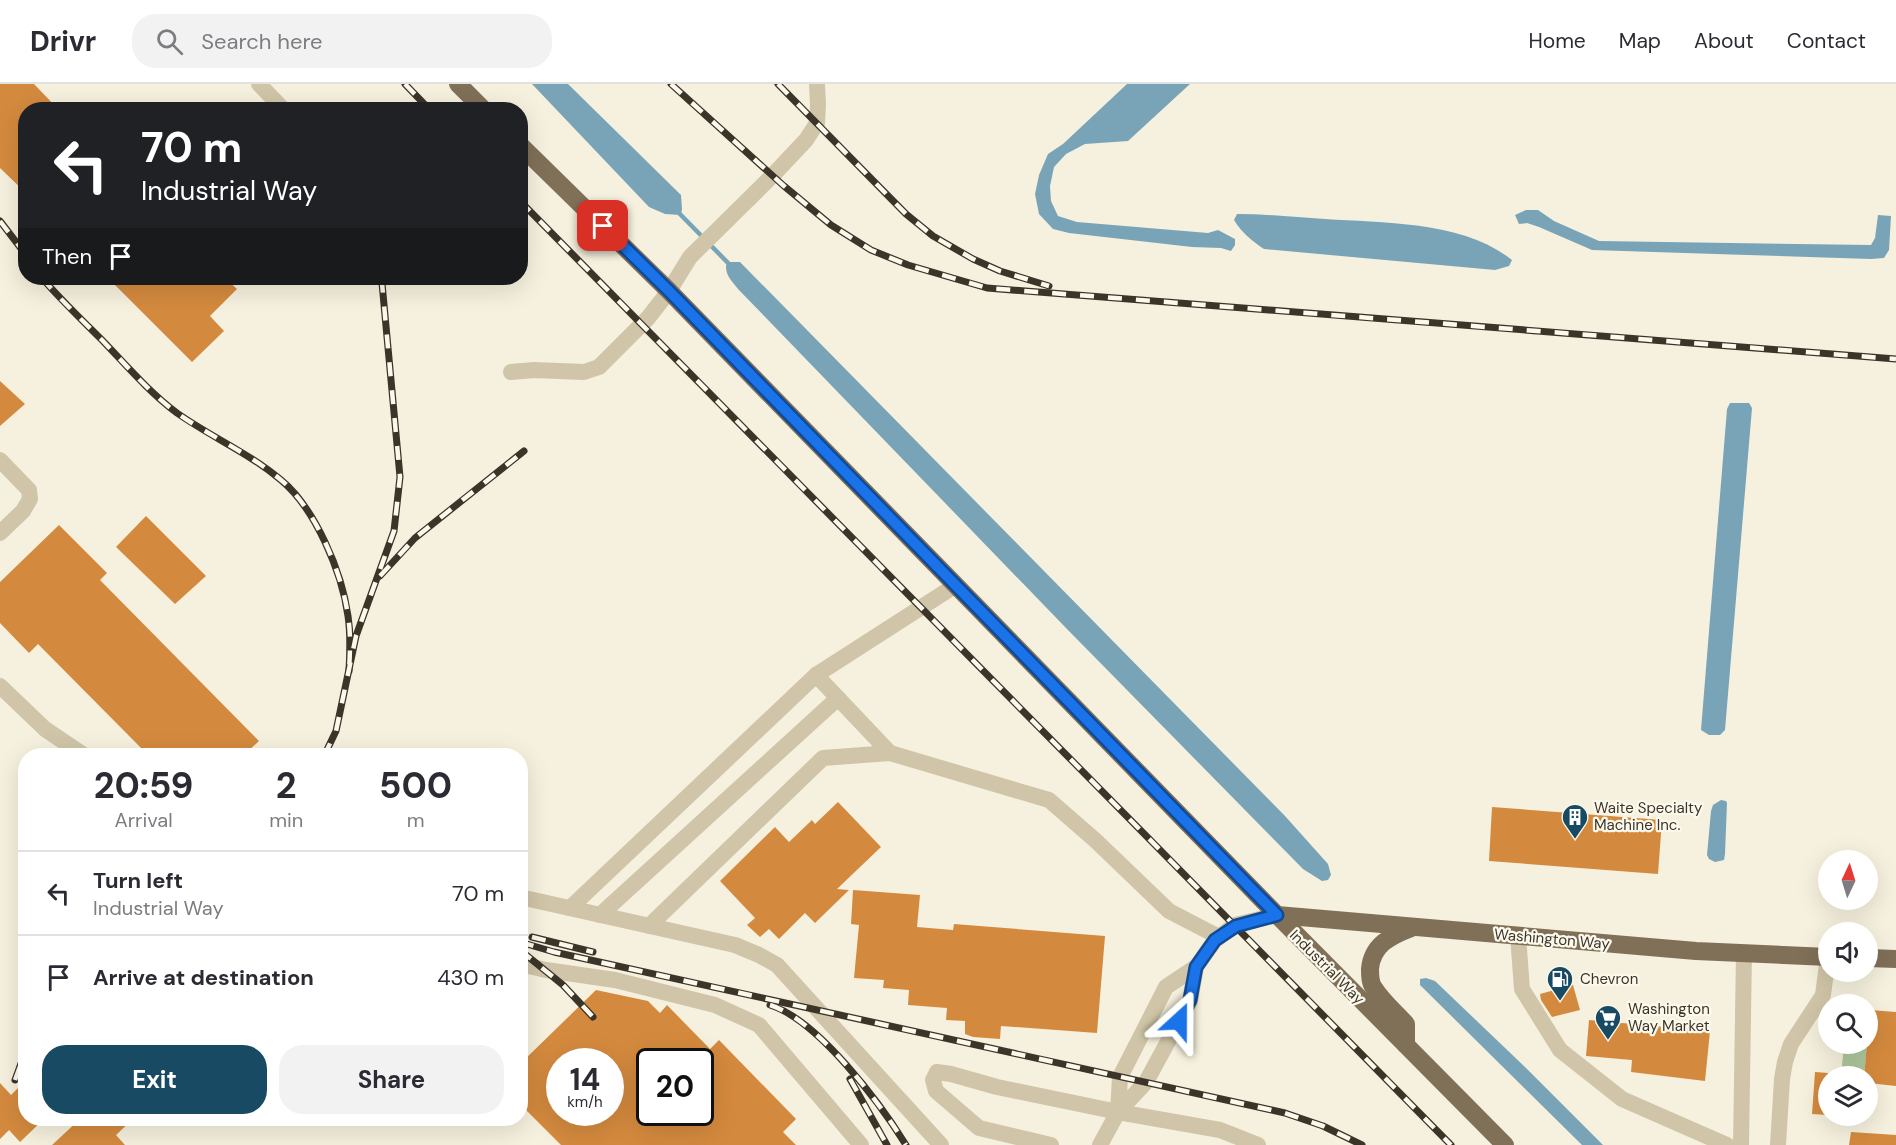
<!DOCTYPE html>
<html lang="en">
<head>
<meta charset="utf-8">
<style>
  :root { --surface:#fff; --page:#f2f2f3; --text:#2b2b33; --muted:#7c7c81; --line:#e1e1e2; --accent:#194a63 }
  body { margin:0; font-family:"DM Sans",sans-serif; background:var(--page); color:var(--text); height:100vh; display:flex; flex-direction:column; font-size:22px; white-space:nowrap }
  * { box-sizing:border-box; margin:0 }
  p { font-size:20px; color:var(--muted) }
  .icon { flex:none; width:33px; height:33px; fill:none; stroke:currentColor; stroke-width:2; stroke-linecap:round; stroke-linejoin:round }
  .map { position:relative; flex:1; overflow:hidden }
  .sheet { position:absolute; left:18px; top:664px; width:510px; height:378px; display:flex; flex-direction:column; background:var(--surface); border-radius:24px; box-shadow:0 6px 24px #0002 }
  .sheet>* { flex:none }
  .top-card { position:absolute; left:18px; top:18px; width:510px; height:183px; border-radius:24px; box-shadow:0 6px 24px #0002; background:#202124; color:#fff; overflow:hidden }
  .needle { width:39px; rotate:4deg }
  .fabs { position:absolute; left:1818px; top:766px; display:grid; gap:12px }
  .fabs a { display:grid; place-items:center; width:60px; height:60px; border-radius:50%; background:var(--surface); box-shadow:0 6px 24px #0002; font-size:30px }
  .speed { position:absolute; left:546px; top:964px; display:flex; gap:12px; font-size:30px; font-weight:700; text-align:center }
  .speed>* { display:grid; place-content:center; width:78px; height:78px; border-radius:50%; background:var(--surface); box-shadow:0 6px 24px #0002; line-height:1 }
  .speed small { font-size:15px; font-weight:400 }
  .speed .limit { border:3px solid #111; border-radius:9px; background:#fff; color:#111 }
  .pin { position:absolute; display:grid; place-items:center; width:51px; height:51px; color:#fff; margin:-26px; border-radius:12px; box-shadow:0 3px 9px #0006 }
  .me { position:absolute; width:66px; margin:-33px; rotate:24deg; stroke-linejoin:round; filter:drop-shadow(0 0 4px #0008) }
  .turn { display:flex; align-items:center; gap:21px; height:126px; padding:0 24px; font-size:27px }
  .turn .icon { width:78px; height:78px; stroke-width:2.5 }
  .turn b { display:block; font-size:42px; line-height:51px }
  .then { display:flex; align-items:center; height:57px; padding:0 24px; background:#0003; gap:12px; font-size:22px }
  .eta { display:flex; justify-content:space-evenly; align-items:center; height:102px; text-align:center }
  .eta b { font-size:36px; font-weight:700; line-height:42px }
  .action { display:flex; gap:12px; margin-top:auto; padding:12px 24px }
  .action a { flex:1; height:69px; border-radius:24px; background:var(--accent); color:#fff; font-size:24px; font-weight:700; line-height:69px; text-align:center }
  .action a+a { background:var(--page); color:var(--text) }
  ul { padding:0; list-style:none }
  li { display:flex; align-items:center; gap:18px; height:84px; padding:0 24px; border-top:2px solid var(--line) }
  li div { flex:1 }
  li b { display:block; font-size:22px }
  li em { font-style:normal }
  header { display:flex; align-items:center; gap:36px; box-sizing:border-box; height:84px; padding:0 30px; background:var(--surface); border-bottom:2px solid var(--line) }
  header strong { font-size:28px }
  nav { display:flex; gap:33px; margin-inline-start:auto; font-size:21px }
  .search { width:420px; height:54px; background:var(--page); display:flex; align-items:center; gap:15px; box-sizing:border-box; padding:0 21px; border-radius:24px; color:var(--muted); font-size:22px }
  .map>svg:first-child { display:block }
  .green { fill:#adc79c }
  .water { fill:#79a4b7 }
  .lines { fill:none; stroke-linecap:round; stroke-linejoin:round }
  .stream { stroke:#79a4b7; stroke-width:4.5 }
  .building { fill:#d48a3e; fill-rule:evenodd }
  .minor { stroke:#d0c5a8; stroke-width:16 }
  .major { stroke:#807058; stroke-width:18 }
  .rail-casing { stroke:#3c3429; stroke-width:7 }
  .rail { stroke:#fcf9ec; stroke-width:4.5; stroke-dasharray:14; stroke-linecap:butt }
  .route-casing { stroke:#114b97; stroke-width:15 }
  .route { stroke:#1a73e8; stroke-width:10 }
  .labels { text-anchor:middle; stroke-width:4.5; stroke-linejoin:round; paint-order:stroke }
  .poi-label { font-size:15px; fill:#3c3429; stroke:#fcf9ec; text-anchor:start }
  .street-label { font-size:15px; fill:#3c3429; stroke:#fcf9ec }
</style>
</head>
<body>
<header>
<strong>Drivr</strong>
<div class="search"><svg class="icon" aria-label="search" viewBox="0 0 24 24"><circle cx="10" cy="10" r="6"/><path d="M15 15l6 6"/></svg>Search here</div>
<nav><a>Home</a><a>Map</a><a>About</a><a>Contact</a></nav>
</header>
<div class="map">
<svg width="1896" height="1061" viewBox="0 0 1896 1061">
  <rect width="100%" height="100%" fill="#f6f1de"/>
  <polygon class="green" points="1844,960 1867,960 1864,993 1841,993"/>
  <g class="water">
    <polygon points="532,0 568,0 681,111 682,125 681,131 665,130 649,123"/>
    <polygon points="1127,0 1190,0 1128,57 1085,60 1066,70 1054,83 1050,102 1051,117 1058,132 1077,138 1208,149 1218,146 1235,155 1235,161 1231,167 1221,164 1192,163 1069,149 1053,145 1039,130 1035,110 1039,91 1048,70 1063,60"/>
    <polygon points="1526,126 1538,126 1554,137 1599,157 1871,161 1875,154 1878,131 1891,132 1889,166 1884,174 1871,175 1592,166 1539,143 1527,139 1519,140 1515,131"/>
    <path d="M1237 130C1266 130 1296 133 1325 135 1384 139 1464 137 1512 176L1509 182 1495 186 1264 165C1252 157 1241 148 1234 136Z"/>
    <path d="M727 178H740L1285 732 1328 780 1331 791 1328 796 1322 797 1303 785 1066 544 738 205C732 197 723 189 727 178Z"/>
    <polygon points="1730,319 1749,319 1752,324 1725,646 1720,651 1709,651 1701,646 1727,325"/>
    <polygon points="1721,716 1726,717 1727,719 1725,770 1724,776 1715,778 1709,775 1707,771 1711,727 1713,721"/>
    <polygon points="1426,894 1435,897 1525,983 1603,1061 1582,1061 1420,901 1420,895"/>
  </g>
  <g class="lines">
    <polyline class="stream" points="678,128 731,182"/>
  </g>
  <g class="building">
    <polygon points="0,0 34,0 59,26 26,26 26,109 0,84"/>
    <polygon points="108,194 225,194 237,205 210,232 224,247 192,278"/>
    <polygon points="0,297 25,320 0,342"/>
    <polygon points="146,432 206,492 175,520 116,463"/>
    <polygon points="59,441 107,489 100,496 259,657 243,672 149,672 38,560 29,569 0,539 0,498"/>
    <polygon points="838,718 881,763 837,805 849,806 815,839 805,829 779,855 769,845 760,853 747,841 755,834 720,797 775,743 789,758 812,736 815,740"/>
    <polygon points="1492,723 1662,736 1658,790 1489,777"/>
    <polygon points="853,806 920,811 917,843 953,846 954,840 1105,852 1097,949 1001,942 1000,955 973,953 965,950 965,937 946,936 947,924 908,921 909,906 883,904 884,896 854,894 859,841 851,840"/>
    <polygon points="1573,901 1580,926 1552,933 1541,916 1540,910"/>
    <path d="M596 906 648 917 660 929 667 921 710 965 719 956 796 1035 783 1048 796 1061H561L520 1020V980ZM560 978H610V1029H560ZM650 978H700V1029H650Z"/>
    <polygon points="1870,926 1896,928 1896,1002 1868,999 1868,993 1864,993"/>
    <polygon points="1589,936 1710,947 1705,997 1631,988 1632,976 1586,972"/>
    <polygon points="1815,988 1828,989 1828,1031 1812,1030"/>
    <polygon points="0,999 11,1011 19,1003 26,1010 26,1035 44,1035 20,1058 9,1046 0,1055"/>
    <polygon points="80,1035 133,1035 116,1051 125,1061 52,1061"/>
    <polygon points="1851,1048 1896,1051 1896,1061 1849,1061"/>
  </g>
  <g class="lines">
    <g class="minor">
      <polyline points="259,0 281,23"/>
      <polyline points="511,288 534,286 584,288 599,283 648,234 669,207 690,173 773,91 806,56 817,39 818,21 817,0"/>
      <polyline points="0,376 29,406 30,415 23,427 0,449"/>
      <polyline points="956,501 816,591 890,669 1049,716 1095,756 1169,827 1219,853"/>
      <polyline points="0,602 45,645 85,672"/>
      <polyline points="520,813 735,861 759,871 777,881 941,1061"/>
      <polyline points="570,824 816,591"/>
      <polyline points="600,831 838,614"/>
      <polyline points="649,842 823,674 890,669"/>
      <polyline points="1518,852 1522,905 1560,966 1622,1015 1727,1061"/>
      <polyline points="520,880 546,886 615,896 715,921 759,941 861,1061"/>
      <polyline points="1196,883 1215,856 1235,841 1277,831"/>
      <polyline points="1051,1061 979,1044 936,1007 933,996 937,988 951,990 997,1003 1118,1028 1220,1046 1258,1061"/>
      <polyline points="1100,1061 1118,1028 1146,998 1190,917 1196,883 1166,903 1120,993 1118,1028"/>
      <polyline points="1741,1061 1744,869"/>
      <polyline points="1778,1061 1782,995 1785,978 1791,960 1823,911 1828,873"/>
    </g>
    <g class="major">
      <polyline points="458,0 484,26"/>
      <polyline points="520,61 669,207 1277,831 1505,1061"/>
      <polyline points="1277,831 1696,867 1828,873"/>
      <polyline points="1868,874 1896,875"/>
      <path d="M1406 961V940C1395 928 1382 917 1374 904 1370 899 1370 891 1370 885 1372 861 1390 852 1411 844"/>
    </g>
    <g class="rail-casing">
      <g id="rail">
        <polyline points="405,0 430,26"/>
        <polyline points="671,0 784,102 831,141 871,166 908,181 987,204 1896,275"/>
        <polyline points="778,0 906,130 933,152 973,175 1000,187 1049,202"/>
        <polyline points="520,117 1451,1061"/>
        <polyline points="0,137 26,171"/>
        <path d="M42 194C61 216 81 235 102 256 126 281 149 308 177 329 211 353 249 369 281 396 315 424 342 488 348 532 351 551 350 568 349 587"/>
        <polyline points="380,492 415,454 524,367"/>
        <polyline points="324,672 336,647 356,552 394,447 400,393 382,199"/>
        <polyline points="532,853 593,868"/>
        <polyline points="520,858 554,868 1285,1029 1323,1042 1362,1061"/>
        <polyline points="520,866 563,901 593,933"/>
        <path d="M770 921C818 936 880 1019 906 1061"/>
        <polyline points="850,995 887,1061"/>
        <polyline points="15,996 26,966"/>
      </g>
    </g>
    <use href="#rail" class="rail"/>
  </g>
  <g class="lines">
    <g class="route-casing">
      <polyline id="route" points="603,142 669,207 1277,831 1236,842 1215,856 1196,883 1190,916 1179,937"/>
    </g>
    <use href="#route" class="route"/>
  </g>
  <defs>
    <g id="building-pin" transform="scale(1.35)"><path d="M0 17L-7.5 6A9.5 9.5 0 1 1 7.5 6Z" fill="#194a63" stroke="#fcf9ec"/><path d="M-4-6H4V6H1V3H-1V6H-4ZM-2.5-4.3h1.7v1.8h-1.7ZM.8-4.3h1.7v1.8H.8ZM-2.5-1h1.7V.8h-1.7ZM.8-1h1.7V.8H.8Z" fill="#fff"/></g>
    <g id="fuel-pin" transform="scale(1.35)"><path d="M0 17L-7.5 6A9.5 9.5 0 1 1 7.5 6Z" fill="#194a63" stroke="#fcf9ec"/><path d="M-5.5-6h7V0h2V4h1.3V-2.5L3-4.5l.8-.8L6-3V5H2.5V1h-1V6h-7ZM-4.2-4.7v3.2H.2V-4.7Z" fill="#fff"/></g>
    <g id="supermarket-pin" transform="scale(1.35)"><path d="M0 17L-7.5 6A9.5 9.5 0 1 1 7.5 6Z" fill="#194a63" stroke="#fcf9ec"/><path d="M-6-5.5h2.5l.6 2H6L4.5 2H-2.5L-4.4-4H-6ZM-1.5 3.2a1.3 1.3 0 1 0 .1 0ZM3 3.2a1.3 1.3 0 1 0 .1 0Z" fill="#fff"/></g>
  </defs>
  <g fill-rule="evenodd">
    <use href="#building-pin" x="1575" y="733"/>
    <use href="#fuel-pin" x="1560" y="895"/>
    <use href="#supermarket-pin" x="1608" y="934"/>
  </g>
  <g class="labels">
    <g class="poi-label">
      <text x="1594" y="729">Waite Specialty<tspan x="1594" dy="17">Machine Inc.</tspan></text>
      <text x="1580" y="900">Chevron</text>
      <text x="1628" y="930">Washington<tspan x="1628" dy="17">Way Market</tspan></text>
    </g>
    <g class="street-label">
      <text transform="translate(1552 855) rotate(5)" y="5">Washington Way</text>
      <text transform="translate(1327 883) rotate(45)" y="5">Industrial Way</text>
    </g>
  </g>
</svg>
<div class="fabs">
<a><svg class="needle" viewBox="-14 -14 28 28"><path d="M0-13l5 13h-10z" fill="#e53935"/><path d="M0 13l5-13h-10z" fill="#7c7c81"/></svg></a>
<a><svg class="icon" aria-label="sound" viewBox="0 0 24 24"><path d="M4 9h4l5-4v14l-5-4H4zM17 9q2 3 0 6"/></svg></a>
<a><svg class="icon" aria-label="search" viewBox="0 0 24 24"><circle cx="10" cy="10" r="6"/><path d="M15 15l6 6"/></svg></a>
<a><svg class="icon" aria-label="layers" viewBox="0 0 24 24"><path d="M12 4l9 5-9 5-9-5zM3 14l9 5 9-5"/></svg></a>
</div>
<div class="speed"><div>14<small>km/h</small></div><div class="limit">20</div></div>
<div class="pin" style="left:603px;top:142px;background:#d93025"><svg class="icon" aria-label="arrive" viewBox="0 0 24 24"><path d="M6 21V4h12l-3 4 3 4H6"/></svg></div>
<svg class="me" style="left:1179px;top:937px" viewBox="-20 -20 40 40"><path d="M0-17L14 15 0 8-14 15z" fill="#1a73e8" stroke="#fff" stroke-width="4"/></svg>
<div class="top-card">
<div class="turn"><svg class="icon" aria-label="left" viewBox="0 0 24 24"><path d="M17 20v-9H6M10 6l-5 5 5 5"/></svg><div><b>70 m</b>Industrial Way</div></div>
<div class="then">Then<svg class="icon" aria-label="arrive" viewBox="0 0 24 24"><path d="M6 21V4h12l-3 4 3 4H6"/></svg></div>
</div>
<section class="sheet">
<div class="eta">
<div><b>20:59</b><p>Arrival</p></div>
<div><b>2</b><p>min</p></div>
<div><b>500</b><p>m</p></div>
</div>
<ul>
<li><svg class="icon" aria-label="left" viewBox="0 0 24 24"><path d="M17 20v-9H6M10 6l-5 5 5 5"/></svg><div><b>Turn left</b><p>Industrial Way</p></div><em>70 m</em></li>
<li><svg class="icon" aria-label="arrive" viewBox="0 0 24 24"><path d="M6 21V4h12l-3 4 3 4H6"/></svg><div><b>Arrive at destination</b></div><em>430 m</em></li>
</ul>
<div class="action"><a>Exit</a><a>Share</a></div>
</section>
</div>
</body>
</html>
